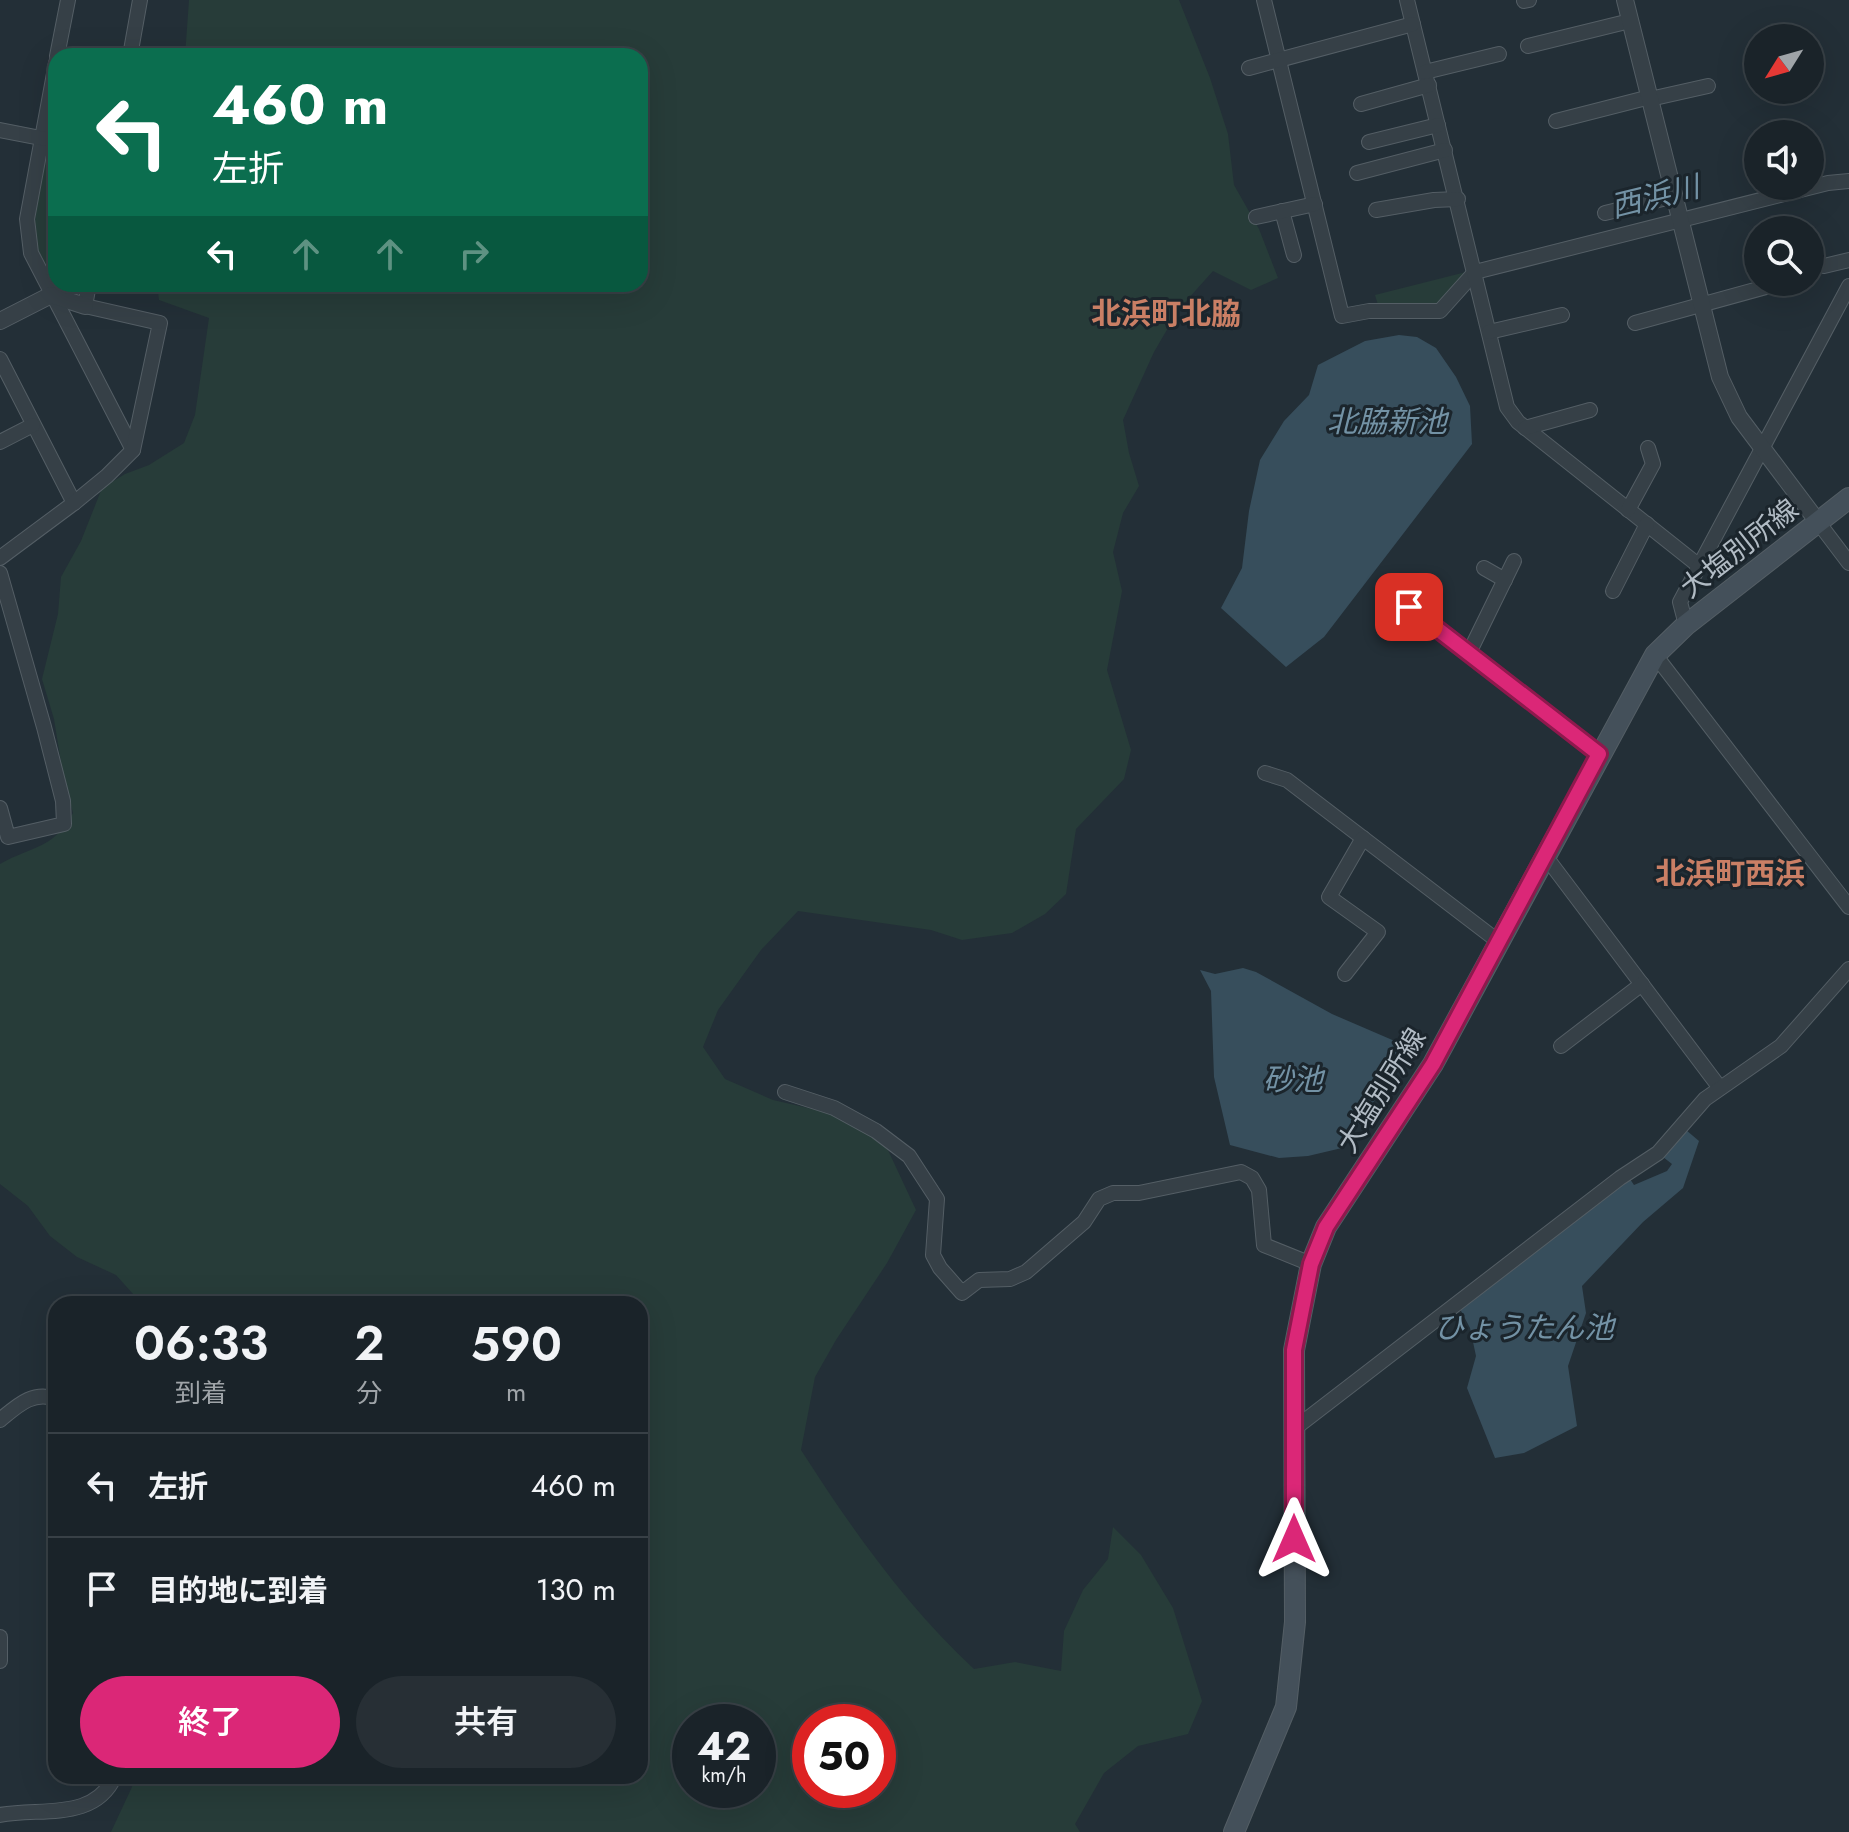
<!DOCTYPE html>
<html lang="ja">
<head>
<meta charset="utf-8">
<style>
  :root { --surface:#1a2329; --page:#272f35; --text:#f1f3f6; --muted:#9fa4a8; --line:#384046; --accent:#db2777 }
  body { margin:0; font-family:Jost,"Noto Sans JP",sans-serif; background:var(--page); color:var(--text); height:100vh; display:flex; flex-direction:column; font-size:30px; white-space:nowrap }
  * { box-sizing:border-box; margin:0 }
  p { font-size:26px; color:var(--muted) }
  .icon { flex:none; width:44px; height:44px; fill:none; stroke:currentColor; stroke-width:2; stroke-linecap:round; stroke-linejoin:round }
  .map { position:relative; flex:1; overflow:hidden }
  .panel { position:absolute; left:48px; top:1296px; width:600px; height:488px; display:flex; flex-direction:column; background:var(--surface); border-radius:24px; box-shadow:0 8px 32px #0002,0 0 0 2px var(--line) }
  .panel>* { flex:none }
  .top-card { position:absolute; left:48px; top:48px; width:600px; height:244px; border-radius:24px; box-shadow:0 8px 32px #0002,0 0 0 2px var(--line); background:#0b6e4f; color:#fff; overflow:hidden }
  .needle { width:52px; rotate:233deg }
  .buttons { position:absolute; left:1744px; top:24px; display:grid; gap:16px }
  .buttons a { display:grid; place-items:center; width:80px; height:80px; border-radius:50%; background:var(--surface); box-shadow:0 8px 32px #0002,0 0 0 2px var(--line); font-size:40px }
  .speed { position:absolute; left:672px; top:1704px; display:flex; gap:16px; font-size:40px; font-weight:700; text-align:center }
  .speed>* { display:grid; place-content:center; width:104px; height:104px; border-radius:50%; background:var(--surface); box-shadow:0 8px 32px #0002,0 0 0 2px var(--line); line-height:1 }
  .speed small { font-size:20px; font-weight:400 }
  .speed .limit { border:12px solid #d22; background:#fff; color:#111 }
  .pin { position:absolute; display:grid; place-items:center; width:68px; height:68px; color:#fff; margin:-34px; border-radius:16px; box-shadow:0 4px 12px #0006 }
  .me { position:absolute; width:88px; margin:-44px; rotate:0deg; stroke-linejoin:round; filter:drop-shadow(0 0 6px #0008) }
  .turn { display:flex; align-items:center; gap:28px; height:168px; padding:0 32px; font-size:36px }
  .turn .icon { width:104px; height:104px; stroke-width:2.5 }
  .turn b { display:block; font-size:56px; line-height:68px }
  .lanes { display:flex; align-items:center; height:76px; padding:0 32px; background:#0003; justify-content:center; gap:40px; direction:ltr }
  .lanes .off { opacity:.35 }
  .eta { display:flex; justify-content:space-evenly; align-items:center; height:136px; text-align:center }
  .eta b { font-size:48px; font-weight:600; line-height:56px }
  .action { display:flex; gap:16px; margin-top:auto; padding:16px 32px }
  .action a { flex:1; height:92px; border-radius:48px; background:var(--accent); color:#fff; font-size:32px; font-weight:600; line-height:92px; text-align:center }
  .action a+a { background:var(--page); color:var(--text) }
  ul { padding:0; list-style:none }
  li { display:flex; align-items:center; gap:24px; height:104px; padding:0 32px; border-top:2px solid var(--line) }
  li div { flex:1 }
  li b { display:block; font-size:30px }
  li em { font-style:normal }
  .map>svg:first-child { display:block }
  .green { fill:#273c39; fill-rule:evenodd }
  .water { fill:#374e5c }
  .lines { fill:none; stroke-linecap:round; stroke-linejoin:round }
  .minor-casing { stroke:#545e65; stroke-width:16 }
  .tertiary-casing { stroke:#545e65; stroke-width:18 }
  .secondary-casing { stroke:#545e65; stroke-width:22 }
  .minor { stroke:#364047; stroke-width:14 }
  .tertiary { stroke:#364047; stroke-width:16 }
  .secondary { stroke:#44505a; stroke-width:20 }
  .route-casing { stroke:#8e194d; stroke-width:20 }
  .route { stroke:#db2777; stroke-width:14 }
  .labels { text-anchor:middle; stroke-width:6; stroke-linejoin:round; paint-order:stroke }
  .street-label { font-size:28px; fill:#b1bbc4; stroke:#1b252c }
  .water-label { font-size:30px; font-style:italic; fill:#7392a5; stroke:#1b252c }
  .neighbourhood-label { font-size:30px; font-weight:bold; fill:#ca7f65; stroke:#1b252c }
</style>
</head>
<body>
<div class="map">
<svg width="1849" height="1832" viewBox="0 0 1849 1832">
  <rect width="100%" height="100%" fill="#232f37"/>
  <g class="green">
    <path d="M189 0H1179L1210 78 1228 134 1234 185 1259 229 1278 278 1251 290 1213 271 1179 309 1154 352 1123 420 1129 453 1139 486 1123 513 1113 552 1122 591 1107 670 1131 750 1124 779 1076 829 1066 894 1045 914 1012 933 962 940 931 930 798 911 761 950 718 1010 703 1047 725 1079 773 1100 843 1116 887 1148 916 1210 887 1263 836 1340 815 1377 801 1450C851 1528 906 1606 974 1669L1015 1662 1061 1671 1064 1631 1083 1590 1108 1559 1113 1527 1141 1555 1173 1608 1202 1701 1188 1734 1138 1746 1104 1773 1075 1824 1080 1832H111L132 1787 133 1776H640V1304H142L116 1275 77 1257 50 1236 28 1206 0 1184V864C34 845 52 850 73 813L64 781 54 719 42 679 58 614 61 577 81 541 102 488 125 474 149 465 184 443 195 415 209 318 159 300 157 284H640V56H185ZM690 1722H758V1790H690ZM810 1722H878V1790H810Z"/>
    <path d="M53 147 56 148V284H80L79 288 70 294C16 279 39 190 45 151Z"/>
    <polygon points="1466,272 1440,306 1378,305 1375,295"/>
  </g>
  <g class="water">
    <polygon points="1399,335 1417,337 1436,348 1456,377 1470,406 1472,444 1324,637 1286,667 1221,608 1242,568 1249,511 1260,460 1284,421 1309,395 1318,365 1365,341"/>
    <polygon points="1243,968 1256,972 1332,1014 1404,1045 1407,1053 1342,1148 1308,1156 1279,1158 1230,1145 1214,1077 1211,991 1200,970 1215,974"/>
    <polygon points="1686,1130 1699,1141 1683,1188 1643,1222 1582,1286 1586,1313 1568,1366 1577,1426 1524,1453 1495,1458 1467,1388 1476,1356 1470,1328 1460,1309 1630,1179 1634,1185 1667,1171 1672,1164 1663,1157"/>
  </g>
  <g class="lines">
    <g class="minor-casing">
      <g id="minor">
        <polyline points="1264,0 1342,316 1369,311 1440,311 1475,272 1828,183 1849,181"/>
        <polyline points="1407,0 1507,407 1518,422 1698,565"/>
        <polyline points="1524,1 1529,0"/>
        <polyline points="1528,46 1630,21"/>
        <polyline points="57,56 68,0"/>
        <polyline points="130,56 140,0"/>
        <polyline points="56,63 27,219 31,253 133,450"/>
        <polyline points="1249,68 1413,24"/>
        <polyline points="1425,72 1499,54"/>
        <polyline points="1650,99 1708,86"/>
        <polyline points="1361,104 1429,85"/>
        <polyline points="1556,121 1650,97"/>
        <polyline points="0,130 56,141"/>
        <polyline points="1369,142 1438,125"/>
        <polyline points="1357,173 1445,150"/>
        <polyline points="1376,210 1434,200 1458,199"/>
        <polyline points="1282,211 1294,255"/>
        <polyline points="1605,213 1675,196"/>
        <polyline points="1256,217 1315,204"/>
        <polyline points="1824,266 1849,260"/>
        <polyline points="1635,323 1784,282"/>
        <polyline points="1489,332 1562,315"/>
        <polyline points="0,359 74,503"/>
        <polyline points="1525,428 1590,410"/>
        <polyline points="0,442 33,425"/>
        <polyline points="1628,510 1653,464 1648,448"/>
        <polyline points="1818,522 1849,563"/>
        <polyline points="0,558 74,503 107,476 133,450 160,323 85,306 89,284"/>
        <polyline points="1484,568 1505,580"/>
        <polyline points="0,573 44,727 63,801 64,824 8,837 0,808"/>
        <polyline points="1613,591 1647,524"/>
        <polyline points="1393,594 1599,754"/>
        <polyline points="1686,625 1680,602 1849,286"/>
        <polyline points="1469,653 1514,561"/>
        <polyline points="1655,655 1849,907"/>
        <polyline points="1265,773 1287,780 1499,942"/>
        <polyline points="1546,857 1720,1088"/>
        <polyline points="1345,974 1378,932 1329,897 1363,838"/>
        <polyline points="1561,1046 1642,984"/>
        <polyline points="785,1092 834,1108 876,1131 909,1156 937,1199 933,1255 940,1268 962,1293 979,1280 1010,1279 1026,1272 1084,1222 1099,1199 1113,1193 1139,1193 1241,1172 1252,1178 1259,1190 1264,1245 1311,1264"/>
        <path d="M0 1420C17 1406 33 1390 56 1399"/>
        <polyline points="1294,1429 1620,1178 1658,1153 1705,1099 1781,1046 1849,969"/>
        <polyline points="0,1637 0,1661"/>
        <path d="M0 1815C41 1807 94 1822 115 1776"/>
      </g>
    </g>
    <g class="tertiary-casing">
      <g id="tertiary">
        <polyline points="1625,0 1720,377 1739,417 1818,522"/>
        <polyline points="0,321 51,295 85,306"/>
      </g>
    </g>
    <g class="secondary-casing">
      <polyline id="secondary" points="1234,1832 1286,1707 1295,1622 1294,1350 1311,1264 1326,1227 1433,1064 1655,655 1686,625 1849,498"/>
    </g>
    <use href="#minor" class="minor"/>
    <use href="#tertiary" class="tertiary"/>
    <use href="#secondary" class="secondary"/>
  </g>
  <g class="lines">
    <g class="route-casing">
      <polyline id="route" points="1294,1539 1294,1350 1311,1264 1326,1227 1433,1064 1599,754 1409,607"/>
    </g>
    <use href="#route" class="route"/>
  </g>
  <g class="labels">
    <g class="street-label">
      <text transform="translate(1739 548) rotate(-38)" y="10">大塩別所線</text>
      <text transform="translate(1381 1090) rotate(-58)" y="10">大塩別所線</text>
    </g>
    <g class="water-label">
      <text transform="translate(1655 197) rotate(-14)" y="10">西浜川</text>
      <text x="1387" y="432">北脇新池</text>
      <text x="1293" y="1090">砂池</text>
      <text x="1524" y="1338">ひょうたん池</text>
    </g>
    <g class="neighbourhood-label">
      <text x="1166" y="324">北浜町北脇</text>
      <text x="1730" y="884">北浜町西浜</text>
    </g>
  </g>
</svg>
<div class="buttons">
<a><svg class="needle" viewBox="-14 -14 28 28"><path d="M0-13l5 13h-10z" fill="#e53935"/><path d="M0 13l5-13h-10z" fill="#9fa4a8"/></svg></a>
<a><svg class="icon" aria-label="sound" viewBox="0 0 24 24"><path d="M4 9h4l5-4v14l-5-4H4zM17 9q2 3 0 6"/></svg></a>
<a><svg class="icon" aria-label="search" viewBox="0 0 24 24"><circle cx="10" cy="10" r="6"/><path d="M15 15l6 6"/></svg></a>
</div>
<div class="speed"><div>42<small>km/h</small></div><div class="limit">50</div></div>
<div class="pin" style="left:1409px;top:607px;background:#d93025"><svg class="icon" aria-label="arrive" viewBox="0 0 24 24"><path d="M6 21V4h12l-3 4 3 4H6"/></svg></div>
<svg class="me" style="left:1294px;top:1539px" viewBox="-20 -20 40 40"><path d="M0-17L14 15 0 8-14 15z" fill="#db2777" stroke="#fff" stroke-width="4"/></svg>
<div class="top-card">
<div class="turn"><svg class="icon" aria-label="left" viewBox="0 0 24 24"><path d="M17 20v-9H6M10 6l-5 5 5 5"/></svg><div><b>460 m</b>左折</div></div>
<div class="lanes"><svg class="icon" aria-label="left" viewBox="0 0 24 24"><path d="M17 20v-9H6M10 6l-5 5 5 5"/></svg><svg class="icon off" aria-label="ahead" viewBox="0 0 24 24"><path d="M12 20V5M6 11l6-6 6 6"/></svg><svg class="icon off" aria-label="ahead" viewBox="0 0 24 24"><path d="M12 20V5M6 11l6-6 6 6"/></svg><svg class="icon off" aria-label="right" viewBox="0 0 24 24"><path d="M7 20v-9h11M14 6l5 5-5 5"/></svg></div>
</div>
<section class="panel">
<div class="eta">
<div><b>06:33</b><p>到着</p></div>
<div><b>2</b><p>分</p></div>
<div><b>590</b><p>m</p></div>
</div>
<ul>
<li><svg class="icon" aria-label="left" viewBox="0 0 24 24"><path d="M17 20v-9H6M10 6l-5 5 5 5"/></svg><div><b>左折</b></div><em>460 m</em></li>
<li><svg class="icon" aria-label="arrive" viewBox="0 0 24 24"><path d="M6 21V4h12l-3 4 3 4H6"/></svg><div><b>目的地に到着</b></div><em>130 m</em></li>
</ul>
<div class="action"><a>終了</a><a>共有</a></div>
</section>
</div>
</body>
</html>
